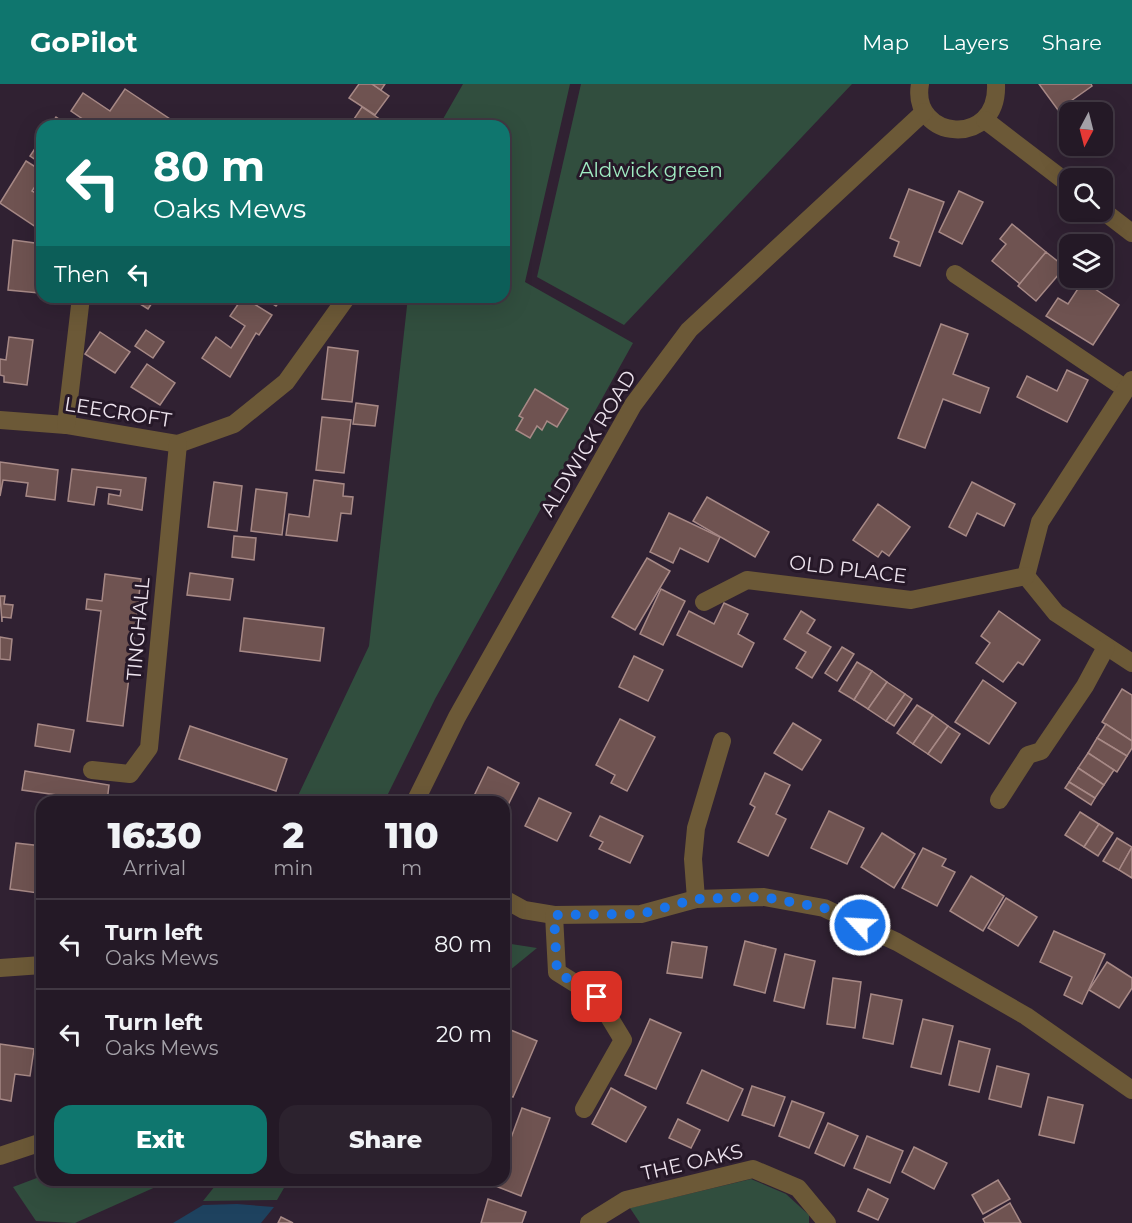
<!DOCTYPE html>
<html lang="en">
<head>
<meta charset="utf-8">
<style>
  :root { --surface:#241926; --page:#2c222e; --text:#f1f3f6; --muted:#a3a0a7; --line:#413843; --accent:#0f766e }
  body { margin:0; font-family:Montserrat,sans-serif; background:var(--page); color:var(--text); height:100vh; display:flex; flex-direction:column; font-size:22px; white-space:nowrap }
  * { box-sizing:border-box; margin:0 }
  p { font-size:20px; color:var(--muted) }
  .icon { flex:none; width:33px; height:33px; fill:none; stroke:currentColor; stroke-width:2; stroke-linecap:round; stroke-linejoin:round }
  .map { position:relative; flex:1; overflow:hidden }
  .panel { position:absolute; left:36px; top:712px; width:474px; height:390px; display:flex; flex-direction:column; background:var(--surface); border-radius:18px; box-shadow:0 6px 24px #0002,0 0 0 2px var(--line) }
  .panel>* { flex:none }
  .guide { position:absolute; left:36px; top:36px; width:474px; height:183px; border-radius:18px; box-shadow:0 6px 24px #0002,0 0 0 2px var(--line); background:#0f766e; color:#fff; overflow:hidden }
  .needle { width:39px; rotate:187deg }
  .controls { position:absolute; left:1059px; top:18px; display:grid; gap:12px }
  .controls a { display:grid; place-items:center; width:54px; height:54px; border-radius:12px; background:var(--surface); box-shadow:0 6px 24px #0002,0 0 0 2px var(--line); font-size:30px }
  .pin { position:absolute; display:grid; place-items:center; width:51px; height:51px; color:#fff; margin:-26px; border-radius:12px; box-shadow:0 3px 9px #0006 }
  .me { position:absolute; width:66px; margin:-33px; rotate:295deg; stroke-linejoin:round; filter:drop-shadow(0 0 4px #0008) }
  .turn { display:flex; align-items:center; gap:21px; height:126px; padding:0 18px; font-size:27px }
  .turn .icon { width:78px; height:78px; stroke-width:2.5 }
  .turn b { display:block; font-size:42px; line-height:51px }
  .then { display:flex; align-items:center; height:57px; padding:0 18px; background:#0003; gap:12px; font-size:22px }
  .eta { display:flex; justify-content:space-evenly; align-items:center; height:102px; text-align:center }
  .eta b { font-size:36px; font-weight:800; line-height:42px }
  .button { display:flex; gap:12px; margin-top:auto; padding:12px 18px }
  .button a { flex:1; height:69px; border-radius:18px; background:var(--accent); color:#fff; font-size:24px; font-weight:800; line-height:69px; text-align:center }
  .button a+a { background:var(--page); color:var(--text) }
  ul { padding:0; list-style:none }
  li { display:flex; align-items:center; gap:18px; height:90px; padding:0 18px; border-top:2px solid var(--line) }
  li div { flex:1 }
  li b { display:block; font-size:22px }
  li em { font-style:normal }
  header { display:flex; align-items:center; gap:36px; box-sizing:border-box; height:84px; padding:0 30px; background:var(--accent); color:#fff }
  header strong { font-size:28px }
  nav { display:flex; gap:33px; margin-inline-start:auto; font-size:21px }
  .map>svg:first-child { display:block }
  .green { fill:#314e3e }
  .water { fill:#1e425f }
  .building { fill:#6f5351; stroke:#a78986; stroke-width:1.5 }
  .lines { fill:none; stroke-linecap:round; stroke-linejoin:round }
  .minor { stroke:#6c5937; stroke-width:18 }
  .route { stroke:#1a73e8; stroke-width:10; stroke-dasharray:0 18 }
  .labels { text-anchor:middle; stroke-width:6; stroke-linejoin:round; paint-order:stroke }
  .park-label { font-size:20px; fill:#a0ecc3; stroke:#261828 }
  .street-label { font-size:20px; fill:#ede3ee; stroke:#261828 }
</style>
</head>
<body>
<header>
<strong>GoPilot</strong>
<nav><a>Map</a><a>Layers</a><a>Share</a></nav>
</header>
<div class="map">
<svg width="1132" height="1139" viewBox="0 0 1132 1139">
  <rect width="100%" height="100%" fill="#302132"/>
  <g class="green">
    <polygon points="463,0 570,0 525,198 633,259 435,615 384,718 295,718 369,562 408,213 504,213 504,42 439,42"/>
    <polygon points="581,0 852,0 624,241 537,193"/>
    <polygon points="504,859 537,864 504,891"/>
    <polygon points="42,1092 42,1096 169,1097 75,1139 36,1137 13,1103"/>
    <polygon points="751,1095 786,1110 809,1131 809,1139 640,1139 630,1124"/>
    <polygon points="219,1097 219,1096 288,1097 277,1116 203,1117"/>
  </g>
  <polygon class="water" points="237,1120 274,1123 261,1139 173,1139 203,1121"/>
  <g class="building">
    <polygon points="359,0 372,0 389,12 375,31 349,14"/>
    <polygon points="372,0 385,0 381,6"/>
    <polygon points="1039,0 1091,0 1092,2 1058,26"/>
    <polygon points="125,5 176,39 174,42 93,42 71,27 83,9 110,27"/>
    <polygon points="362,23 387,40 385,42 350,41"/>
    <polygon points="56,33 69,42 50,42"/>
    <polygon points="42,54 42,80 30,72"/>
    <polygon points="26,77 42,87 42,92 32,107 42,113 42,147 0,119"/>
    <polygon points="909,105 944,118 920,182 894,172 899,158 890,154"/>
    <polygon points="959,107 983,118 962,160 939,148"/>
    <polygon points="1012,140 1046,168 1020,200 992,177 1006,160 1000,155"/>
    <polygon points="13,156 42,160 39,209 8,206"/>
    <polygon points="1046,168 1065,183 1036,217 1018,202"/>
    <polygon points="1083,197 1119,221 1093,261 1046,232 1058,214 1068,220"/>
    <polygon points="129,213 156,213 148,225"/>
    <polygon points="243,213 272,231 259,251 256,249 230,293 202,274 216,253 231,264 245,242 230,232"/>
    <polygon points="262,213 283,213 276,222"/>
    <polygon points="941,240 968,250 953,290 989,304 980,329 943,315 925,364 898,354"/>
    <polygon points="146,246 164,258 153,274 135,262"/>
    <polygon points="100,248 130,268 115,289 85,270"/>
    <polygon points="9,253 33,256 27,301 4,298 4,292 0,291 0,275 6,276"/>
    <polygon points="328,263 358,267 352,318 322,315"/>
    <polygon points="147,280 175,299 160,321 131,303"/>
    <polygon points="1067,286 1088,296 1067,338 1017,313 1027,292 1057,307"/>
    <polygon points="535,305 568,325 557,343 547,337 542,346 537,342 530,354 516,346 523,334 519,332"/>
    <polygon points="356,319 378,322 375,342 353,340"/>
    <polygon points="322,333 351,336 344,389 316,386"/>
    <polygon points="0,378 58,386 55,416 26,412 28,399 3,396 0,412"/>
    <polygon points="72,385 146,394 142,426 108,420 109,410 120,412 121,406 97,403 94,421 68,417"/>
    <polygon points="314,396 344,400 343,412 353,413 351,430 341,429 337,457 286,451 289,430 309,433"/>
    <polygon points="214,398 242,402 237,447 208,443"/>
    <polygon points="972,398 1015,420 1004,442 977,429 966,452 949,443"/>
    <polygon points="256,405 287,409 282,451 251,447"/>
    <polygon points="707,413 769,448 755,473 693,437"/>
    <polygon points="878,420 910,443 889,472 882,467 878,473 853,456"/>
    <polygon points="669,429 720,453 708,478 680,464 673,479 650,468"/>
    <polygon points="234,452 256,454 254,476 232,473"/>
    <polygon points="647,474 670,487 635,546 612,533"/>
    <polygon points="190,489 233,495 230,516 187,511"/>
    <polygon points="105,490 141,495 123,642 87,637 101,527 86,525 87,515 102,517"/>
    <polygon points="661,505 685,517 663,561 640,550"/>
    <polygon points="0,512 5,512 4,520 13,521 11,534 2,533 2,538"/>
    <polygon points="724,519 748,530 738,550 754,559 742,583 677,551 689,527 714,540"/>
    <polygon points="801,527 815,536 807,549 831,563 812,594 796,584 806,568 784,555"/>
    <polygon points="999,527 1040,556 1023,581 1018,578 1003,598 976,579 990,559 981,552"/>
    <polygon points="244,534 324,544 320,577 240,567"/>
    <polygon points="0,553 12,555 10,576 0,575"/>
    <polygon points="842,563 854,570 837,597 825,589"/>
    <polygon points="634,572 663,586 648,617 619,603"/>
    <polygon points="857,578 872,587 854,616 839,607"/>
    <polygon points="872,587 887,598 868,625 854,616"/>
    <polygon points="983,596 1016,619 989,660 955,638"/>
    <polygon points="887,598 905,610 886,637 868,625"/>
    <polygon points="1122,605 1132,611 1132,657 1102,638"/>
    <polygon points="905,610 912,615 894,642 886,637"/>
    <polygon points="917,621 933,631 913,660 897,649"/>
    <polygon points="933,631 948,642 928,670 913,660"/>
    <polygon points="620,635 655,653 627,707 611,699 615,691 596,681"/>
    <polygon points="793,639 821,656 802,686 774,669"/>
    <polygon points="38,640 74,646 70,668 35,662"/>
    <polygon points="1106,640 1132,657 1132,664 1127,672 1097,654"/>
    <polygon points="190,642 287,675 276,707 179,675"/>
    <polygon points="948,642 960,650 941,679 928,670"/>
    <polygon points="1097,654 1127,672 1117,688 1088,669"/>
    <polygon points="1088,669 1114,686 1104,701 1078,684"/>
    <polygon points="488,683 519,699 504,729 504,718 471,718"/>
    <polygon points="1078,684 1104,701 1095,714 1069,698"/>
    <polygon points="25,687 109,701 107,718 22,706"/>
    <polygon points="765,689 790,701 776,730 786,735 768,772 738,758 755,723 750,720"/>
    <polygon points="1069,698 1095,714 1091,721 1065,704"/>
    <polygon points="539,714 571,729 557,757 525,742"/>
    <polygon points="829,727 864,744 847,780 811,764"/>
    <polygon points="1080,728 1099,740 1084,763 1065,751"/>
    <polygon points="600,732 643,752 630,779 599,765 603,758 590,752"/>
    <polygon points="1099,740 1113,749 1098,772 1084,763"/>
    <polygon points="882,749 915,770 894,804 861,783"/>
    <polygon points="1117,754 1132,763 1119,786 1103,777"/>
    <polygon points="16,759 42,762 38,809 10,805"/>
    <polygon points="1132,763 1132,794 1119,786"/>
    <polygon points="923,764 946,775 942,782 955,788 937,822 902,804"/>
    <polygon points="971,792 1004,812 983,847 950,827"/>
    <polygon points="1006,814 1037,833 1018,862 988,844"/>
    <polygon points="1054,847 1105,870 1082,920 1064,911 1072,893 1040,878"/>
    <polygon points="745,857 776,865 765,909 734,901"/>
    <polygon points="672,858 707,863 702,894 667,889"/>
    <polygon points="785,870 815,877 804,924 774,917"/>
    <polygon points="1107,878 1132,894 1132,904 1119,924 1089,906"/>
    <polygon points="833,894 861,898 855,944 827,940"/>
    <polygon points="871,910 902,916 893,960 863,954"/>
    <polygon points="650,935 681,949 656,1005 625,991"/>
    <polygon points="923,935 953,942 941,990 911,983"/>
    <polygon points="506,944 537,957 513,1013 504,1010"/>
    <polygon points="959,957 990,965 979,1008 949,1001"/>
    <polygon points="0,960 34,965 30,992 15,990 11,1017 0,1015"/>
    <polygon points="997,982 1029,990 1021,1023 989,1015"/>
    <polygon points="702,986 743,1005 728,1037 687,1019"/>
    <polygon points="752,1002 785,1013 774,1042 742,1031"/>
    <polygon points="611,1004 646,1023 626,1058 592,1040"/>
    <polygon points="1048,1013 1083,1021 1074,1059 1039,1051"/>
    <polygon points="792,1017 824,1029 809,1064 779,1052"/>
    <polygon points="522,1024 550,1034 521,1112 493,1101 495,1096 504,1096 504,1073"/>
    <polygon points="678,1035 700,1046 691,1064 669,1054"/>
    <polygon points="828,1039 858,1052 844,1082 815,1069"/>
    <polygon points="867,1052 903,1067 890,1099 854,1084"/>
    <polygon points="914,1063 947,1079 934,1105 902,1088"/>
    <polygon points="998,1096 1010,1115 983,1130 972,1111"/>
    <polygon points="868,1105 888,1115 878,1136 858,1127"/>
    <polygon points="488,1115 526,1128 522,1139 481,1139"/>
    <polygon points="1010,1119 1021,1139 985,1139 983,1135"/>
    <polygon points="281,1133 293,1139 278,1139"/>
  </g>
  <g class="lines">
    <g class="minor">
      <path d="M920 0C910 56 999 65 996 0"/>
      <polyline points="985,36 1070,101"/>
      <polyline points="1102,126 1132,149"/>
      <polyline points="955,190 1126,305"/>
      <polyline points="1132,296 1040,438 1026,492 1056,529 1132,579"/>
      <polyline points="0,336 66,341 178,360 234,340 286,298 347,213"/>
      <polyline points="66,341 81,213"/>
      <polyline points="704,518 747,496 911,516 1026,492"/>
      <polyline points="92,686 130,690 149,664 178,360"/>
      <polyline points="999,716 1028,671 1041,667 1085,602 1106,563"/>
      <polyline points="415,718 457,633 633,321 689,246 924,28"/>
      <polyline points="504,815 524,826 554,831 641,830 696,815 764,813 824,824 897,858 1026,932 1132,1006"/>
      <polyline points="696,815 693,775 696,744 722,657"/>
      <polyline points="554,831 557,888 597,913 623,956 584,1025"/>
      <polyline points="0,884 42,881"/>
      <polyline points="0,1072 42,1058"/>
      <polyline points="589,1139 626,1116 753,1085 798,1104 827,1139"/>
    </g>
  </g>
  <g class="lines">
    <polyline class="route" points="597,913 557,888 554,831 641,830 696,815 764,813 824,824 860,841"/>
  </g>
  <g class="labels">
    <g class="park-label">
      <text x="651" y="93">Aldwick green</text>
    </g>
    <g class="street-label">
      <text transform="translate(118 328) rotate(9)" y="7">LEECROFT</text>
      <text transform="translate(588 359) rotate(-59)" y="7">ALDWICK ROAD</text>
      <text transform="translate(848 485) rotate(7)" y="7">OLD PLACE</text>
      <text transform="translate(138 545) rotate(-85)" y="7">TINGHALL</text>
      <text transform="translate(692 1078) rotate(-13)" y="7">THE OAKS</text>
    </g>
  </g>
</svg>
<div class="controls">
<a><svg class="needle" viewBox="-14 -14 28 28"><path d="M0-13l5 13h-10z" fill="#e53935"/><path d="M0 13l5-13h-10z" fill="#a3a0a7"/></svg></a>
<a><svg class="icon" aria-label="search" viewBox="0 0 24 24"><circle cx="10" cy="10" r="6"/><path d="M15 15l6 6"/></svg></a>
<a><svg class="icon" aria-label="layers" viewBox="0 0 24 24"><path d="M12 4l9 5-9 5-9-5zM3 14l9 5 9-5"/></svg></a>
</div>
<div class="pin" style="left:597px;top:913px;background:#d93025"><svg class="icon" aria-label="arrive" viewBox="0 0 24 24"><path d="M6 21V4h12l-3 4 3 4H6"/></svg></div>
<svg class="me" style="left:860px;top:841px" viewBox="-20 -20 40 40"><circle r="17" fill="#1a73e8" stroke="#fff" stroke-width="3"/><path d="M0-11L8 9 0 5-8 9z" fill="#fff"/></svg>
<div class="guide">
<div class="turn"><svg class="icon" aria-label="left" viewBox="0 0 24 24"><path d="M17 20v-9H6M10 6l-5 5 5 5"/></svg><div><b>80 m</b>Oaks Mews</div></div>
<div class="then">Then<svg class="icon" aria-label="left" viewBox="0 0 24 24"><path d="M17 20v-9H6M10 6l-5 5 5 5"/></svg></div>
</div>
<section class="panel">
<div class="eta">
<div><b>16:30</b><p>Arrival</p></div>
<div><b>2</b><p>min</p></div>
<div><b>110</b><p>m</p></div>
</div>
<ul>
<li><svg class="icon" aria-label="left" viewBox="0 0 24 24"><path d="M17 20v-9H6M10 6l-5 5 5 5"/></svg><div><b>Turn left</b><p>Oaks Mews</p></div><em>80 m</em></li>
<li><svg class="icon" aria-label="left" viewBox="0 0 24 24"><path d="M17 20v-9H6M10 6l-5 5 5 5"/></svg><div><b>Turn left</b><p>Oaks Mews</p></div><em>20 m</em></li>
</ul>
<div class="button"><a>Exit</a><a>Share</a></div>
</section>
</div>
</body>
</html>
